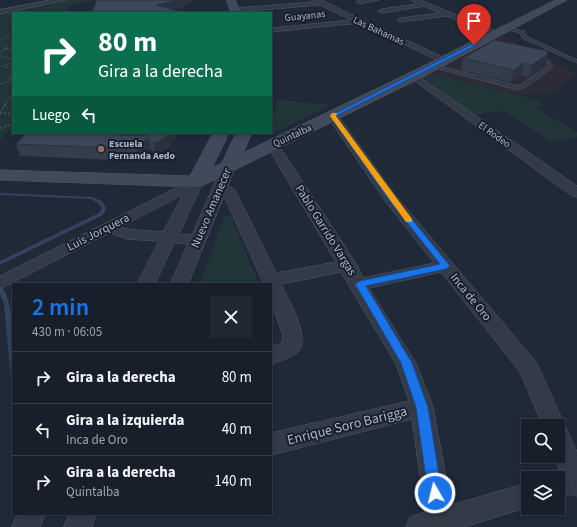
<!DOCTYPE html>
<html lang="es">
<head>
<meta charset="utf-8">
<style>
  :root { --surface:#181f2a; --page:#212732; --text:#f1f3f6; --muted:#9fa2a8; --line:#363d47; --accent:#1a73e8 }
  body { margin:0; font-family:"Source Sans 3",sans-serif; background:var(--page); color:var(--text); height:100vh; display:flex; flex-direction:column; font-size:15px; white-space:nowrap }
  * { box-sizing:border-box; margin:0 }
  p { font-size:13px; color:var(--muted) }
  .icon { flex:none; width:22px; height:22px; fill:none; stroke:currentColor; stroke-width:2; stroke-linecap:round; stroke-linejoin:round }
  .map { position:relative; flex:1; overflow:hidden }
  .details { position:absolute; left:12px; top:283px; width:260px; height:232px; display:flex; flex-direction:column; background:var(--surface); border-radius:0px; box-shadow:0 2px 6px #0003,0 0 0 1px var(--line) }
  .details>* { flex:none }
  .guide { position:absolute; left:12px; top:12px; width:260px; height:122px; border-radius:0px; box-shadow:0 2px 6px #0003,0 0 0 1px var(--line); background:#0b6e4f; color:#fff; overflow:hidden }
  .buttons { position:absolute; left:521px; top:419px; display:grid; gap:8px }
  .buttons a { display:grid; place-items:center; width:44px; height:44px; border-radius:0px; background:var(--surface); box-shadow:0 2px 6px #0003,0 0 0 1px var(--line); font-size:20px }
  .pin { position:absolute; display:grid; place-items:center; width:34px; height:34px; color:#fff; margin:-41px -17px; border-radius:50% 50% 50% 0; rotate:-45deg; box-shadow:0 0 4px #0007 }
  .pin .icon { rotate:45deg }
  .me { position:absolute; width:44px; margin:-22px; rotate:352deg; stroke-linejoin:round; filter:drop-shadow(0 0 3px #0008) }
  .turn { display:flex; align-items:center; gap:14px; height:84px; padding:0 20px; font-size:18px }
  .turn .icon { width:52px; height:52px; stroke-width:2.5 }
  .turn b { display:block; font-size:28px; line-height:34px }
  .then { display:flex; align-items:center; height:38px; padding:0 20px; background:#0003; gap:8px; font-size:15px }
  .round { display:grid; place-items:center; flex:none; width:42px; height:42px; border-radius:0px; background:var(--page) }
  .overview { display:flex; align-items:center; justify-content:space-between; height:68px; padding:0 20px }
  h1 { font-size:24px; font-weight:600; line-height:30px; color:var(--accent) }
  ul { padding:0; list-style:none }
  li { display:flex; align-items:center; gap:12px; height:52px; padding:0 20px; border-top:1px solid var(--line) }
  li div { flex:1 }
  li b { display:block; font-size:15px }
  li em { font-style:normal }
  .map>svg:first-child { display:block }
  .medical { fill:#2e2b39 }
  .green { fill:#223539 }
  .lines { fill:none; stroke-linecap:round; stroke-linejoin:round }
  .stream { fill:#324460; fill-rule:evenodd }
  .lane-casing { stroke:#515866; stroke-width:1 }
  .street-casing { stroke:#515866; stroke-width:1 }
  .secondary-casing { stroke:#515866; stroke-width:1 }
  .path-far2 { stroke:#3f5256; stroke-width:1; stroke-dasharray:1.5 1.5; stroke-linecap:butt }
  .path-far1 { stroke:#3f5256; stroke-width:1.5; stroke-dasharray:1.5 1.5; stroke-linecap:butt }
  .path { stroke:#3f5256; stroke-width:2; stroke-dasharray:2 2; stroke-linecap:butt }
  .lane { fill:#333b48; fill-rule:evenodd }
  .street { fill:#333b48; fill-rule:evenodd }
  .secondary { fill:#414a5b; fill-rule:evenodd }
  .wall { fill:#333d4c }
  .shaded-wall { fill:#29323e }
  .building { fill:#3b4758; stroke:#29323e }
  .route { fill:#1a73e8; stroke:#114b97 }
  .slow { fill:#f59e0b }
  .education-dot { fill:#8d6e63; stroke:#19202d; stroke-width:1.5 }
  .labels { text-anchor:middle; stroke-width:4; stroke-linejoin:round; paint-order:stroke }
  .far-street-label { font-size:10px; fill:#adb5c5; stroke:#19202d }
  .far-poi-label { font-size:10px; font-weight:bold; fill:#adb5c5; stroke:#19202d; text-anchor:start }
  .street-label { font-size:12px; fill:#adb5c5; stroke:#19202d }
  .near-street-label { font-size:14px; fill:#adb5c5; stroke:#19202d }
</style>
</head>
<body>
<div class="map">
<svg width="577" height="527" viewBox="0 0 577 527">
  <rect width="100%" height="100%" fill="#202938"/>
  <polygon class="medical" points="502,36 577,73 553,92 521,96 432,74"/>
  <g class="green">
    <polygon points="64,0 97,0 70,5 65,13 13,13 13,127 0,140 0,13"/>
    <polygon points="432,74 521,96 532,98 544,105 534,107 577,132 577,137 552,142 504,111 474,115 423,77"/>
    <polygon points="278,100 332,105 265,137 266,133 271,133 271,120"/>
    <polygon points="230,215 259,284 200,284 224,217"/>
  </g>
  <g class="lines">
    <g class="stream">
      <polygon points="0,193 92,197 102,201 106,208 103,215 0,265 0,261 99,213 102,208 98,203 91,199 0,195"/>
      <path d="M0 286C15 295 13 354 13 371H11L10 369 4 304 0 294Z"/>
    </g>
    <g class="lane-casing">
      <g id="lane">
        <polygon points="506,27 524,31 526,36 577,60 577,63 522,38 520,33 506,29"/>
        <polygon points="533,58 548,60 553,67 527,86 518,90 428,66 431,64 518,86 547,67 544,62 533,60"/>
      </g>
    </g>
    <g class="street-casing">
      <g id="street">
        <polygon points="51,0 65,0 0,14 0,10"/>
        <polygon points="312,0 321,0 449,60 447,62 441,62 359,23 271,32 271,28 351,20 320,5 235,12 231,10 235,8 313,2"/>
        <polygon points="378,0 360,4 356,2 360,0"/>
        <polygon points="411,0 420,0 501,33 494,35 447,16 401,22 397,20 401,18 439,13 424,6 382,13 378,11 382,9 417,4"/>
        <polygon points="414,73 577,186 577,197 572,196 411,78 409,76 411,74"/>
        <path d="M333 113 337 114 396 196 536 362 577 452V496L572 494 558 498V478H549L560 473 554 456H558V426H543L520 372 441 272 369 288 416 363 433 407 451 505 528 483V507L464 527H406L410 517 425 512 412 419 271 455V433L409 401 396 364 341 272 281 284C288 299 310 336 299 351 294 357 279 361 271 364V347L282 343 283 335 271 303V284H264L224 196 188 284H170L188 244 174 243 155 284H137L159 241 127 239 109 233 0 289V276L196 178 201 179 203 182 179 234 192 235 222 166 224 163H234L236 166 228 185 235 190 276 273 336 262 266 144 272 140 278 144 357 265 363 278 434 263 386 202 327 116ZM183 195 163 232 127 229 121 227Z"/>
        <polygon points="18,514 45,514 40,527 12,527"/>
        <polygon points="70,514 96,514 92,527 64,527"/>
      </g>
    </g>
    <g class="secondary-casing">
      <g id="secondary">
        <polygon points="227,0 235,0 241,13 231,13"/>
        <polygon points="556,0 567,0 419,79 202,186 196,187 0,180 0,170 190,176 213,133 229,133 212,168 222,163 236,133 252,133 243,153 409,73"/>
      </g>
    </g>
    <g class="path-far2">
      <polyline points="0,39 13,35"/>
      <polyline points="7,47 13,42"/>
    </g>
    <g class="path-far1">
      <polyline points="4,49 13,49"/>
      <polyline points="0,52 8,46"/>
      <polyline points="0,56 13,59 11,63 0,67"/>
      <polyline points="4,66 13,70"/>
      <polyline points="13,73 8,78 13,81"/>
      <polyline points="0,84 10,81"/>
      <polyline points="5,105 13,93"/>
    </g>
    <g class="path">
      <polyline points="0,113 6,104"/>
      <polyline points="0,113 13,114"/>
      <polyline points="0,128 13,124"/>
    </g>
    <use href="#lane" class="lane"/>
    <use href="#street" class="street"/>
    <use href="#secondary" class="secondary"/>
  </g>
  <g class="wall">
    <polygon points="548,54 545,66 528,77 521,75 510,82 461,70 463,58"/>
    <polygon points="138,133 175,133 176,140 170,141 169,149 156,155 150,148 138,161 20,156 16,144 139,136"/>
  </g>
  <g class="shaded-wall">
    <polygon points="179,0 194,0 181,8 158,13 157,5"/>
    <polygon points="548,54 545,66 528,77 532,65"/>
    <polygon points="524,63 521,75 510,82 514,70"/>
    <polygon points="167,133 175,133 176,140 170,141 169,149 156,155 154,143"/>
    <polygon points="148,137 150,148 138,161 136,149"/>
  </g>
  <g class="building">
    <polygon points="97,0 179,0 157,5 184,13 91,13"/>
    <polygon points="495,40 547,51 548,54 532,65 524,63 514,70 463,58"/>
    <polygon points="26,133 70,133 148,136 145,133 167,133 167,137 154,143 148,137 136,149 16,144"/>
  </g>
  <polygon class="route" points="472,44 476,45 336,116 394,197 450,266 446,269 366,286 412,363 428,407 442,493 440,497 435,499 430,497 428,493 416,407 401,363 355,284 360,281 440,264 389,200 330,116"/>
  <polygon class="slow" points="332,113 337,113 336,116 412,219 412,222 406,222 330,116"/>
  <circle class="education-dot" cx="101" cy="149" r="4"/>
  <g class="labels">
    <g class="far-street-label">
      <text transform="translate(305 15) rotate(-6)" y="4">Guayanas</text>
      <text transform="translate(379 30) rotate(25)" y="4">Las Bahamas</text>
      <text transform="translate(495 134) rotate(36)" y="4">El Rodeo</text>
      <text transform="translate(292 135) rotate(-25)" y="4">Quintalba</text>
    </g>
    <g class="far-poi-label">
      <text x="109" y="147">Escuela<tspan x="109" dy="12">Fernanda Aedo</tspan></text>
    </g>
    <g class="street-label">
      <text transform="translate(211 208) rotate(-67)" y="4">Nuevo Amanecer</text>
      <text transform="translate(326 230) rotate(58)" y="4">Pablo Garrido Vargas</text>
      <text transform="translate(98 232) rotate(-27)" y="4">Luis Jorquera</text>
      <text transform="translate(471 297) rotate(51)" y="4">Inca de Oro</text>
    </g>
    <g class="near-street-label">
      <text transform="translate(347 425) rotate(-14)" y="5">Enrique Soro Barigga</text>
    </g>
  </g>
</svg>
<div class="buttons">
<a><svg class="icon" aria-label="search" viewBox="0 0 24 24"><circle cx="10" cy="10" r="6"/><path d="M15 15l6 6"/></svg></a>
<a><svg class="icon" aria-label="layers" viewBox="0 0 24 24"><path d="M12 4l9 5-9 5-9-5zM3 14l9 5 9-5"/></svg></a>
</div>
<div class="pin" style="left:474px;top:45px;background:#d93025"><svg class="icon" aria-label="arrive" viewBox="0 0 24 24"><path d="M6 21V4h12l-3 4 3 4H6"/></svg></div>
<svg class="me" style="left:435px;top:493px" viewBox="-20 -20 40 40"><circle r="17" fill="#1a73e8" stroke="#fff" stroke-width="3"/><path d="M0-11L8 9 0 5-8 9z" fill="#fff"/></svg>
<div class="guide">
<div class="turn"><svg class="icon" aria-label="right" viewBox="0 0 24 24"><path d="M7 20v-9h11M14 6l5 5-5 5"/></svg><div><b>80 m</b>Gira a la derecha</div></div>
<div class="then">Luego<svg class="icon" aria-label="left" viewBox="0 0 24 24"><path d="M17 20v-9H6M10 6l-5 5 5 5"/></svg></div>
</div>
<section class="details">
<div class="overview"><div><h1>2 min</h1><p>430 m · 06:05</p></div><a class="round"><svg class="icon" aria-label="close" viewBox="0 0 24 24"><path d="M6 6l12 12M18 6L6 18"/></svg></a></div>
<ul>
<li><svg class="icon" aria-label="right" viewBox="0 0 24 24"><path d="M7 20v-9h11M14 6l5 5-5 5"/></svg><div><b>Gira a la derecha</b></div><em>80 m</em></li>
<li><svg class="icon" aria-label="left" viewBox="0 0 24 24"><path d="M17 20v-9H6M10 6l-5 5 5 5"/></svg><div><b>Gira a la izquierda</b><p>Inca de Oro</p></div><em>40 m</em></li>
<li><svg class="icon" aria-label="right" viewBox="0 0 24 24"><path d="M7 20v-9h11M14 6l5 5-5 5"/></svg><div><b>Gira a la derecha</b><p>Quintalba</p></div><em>140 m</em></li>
</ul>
</section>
</div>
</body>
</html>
